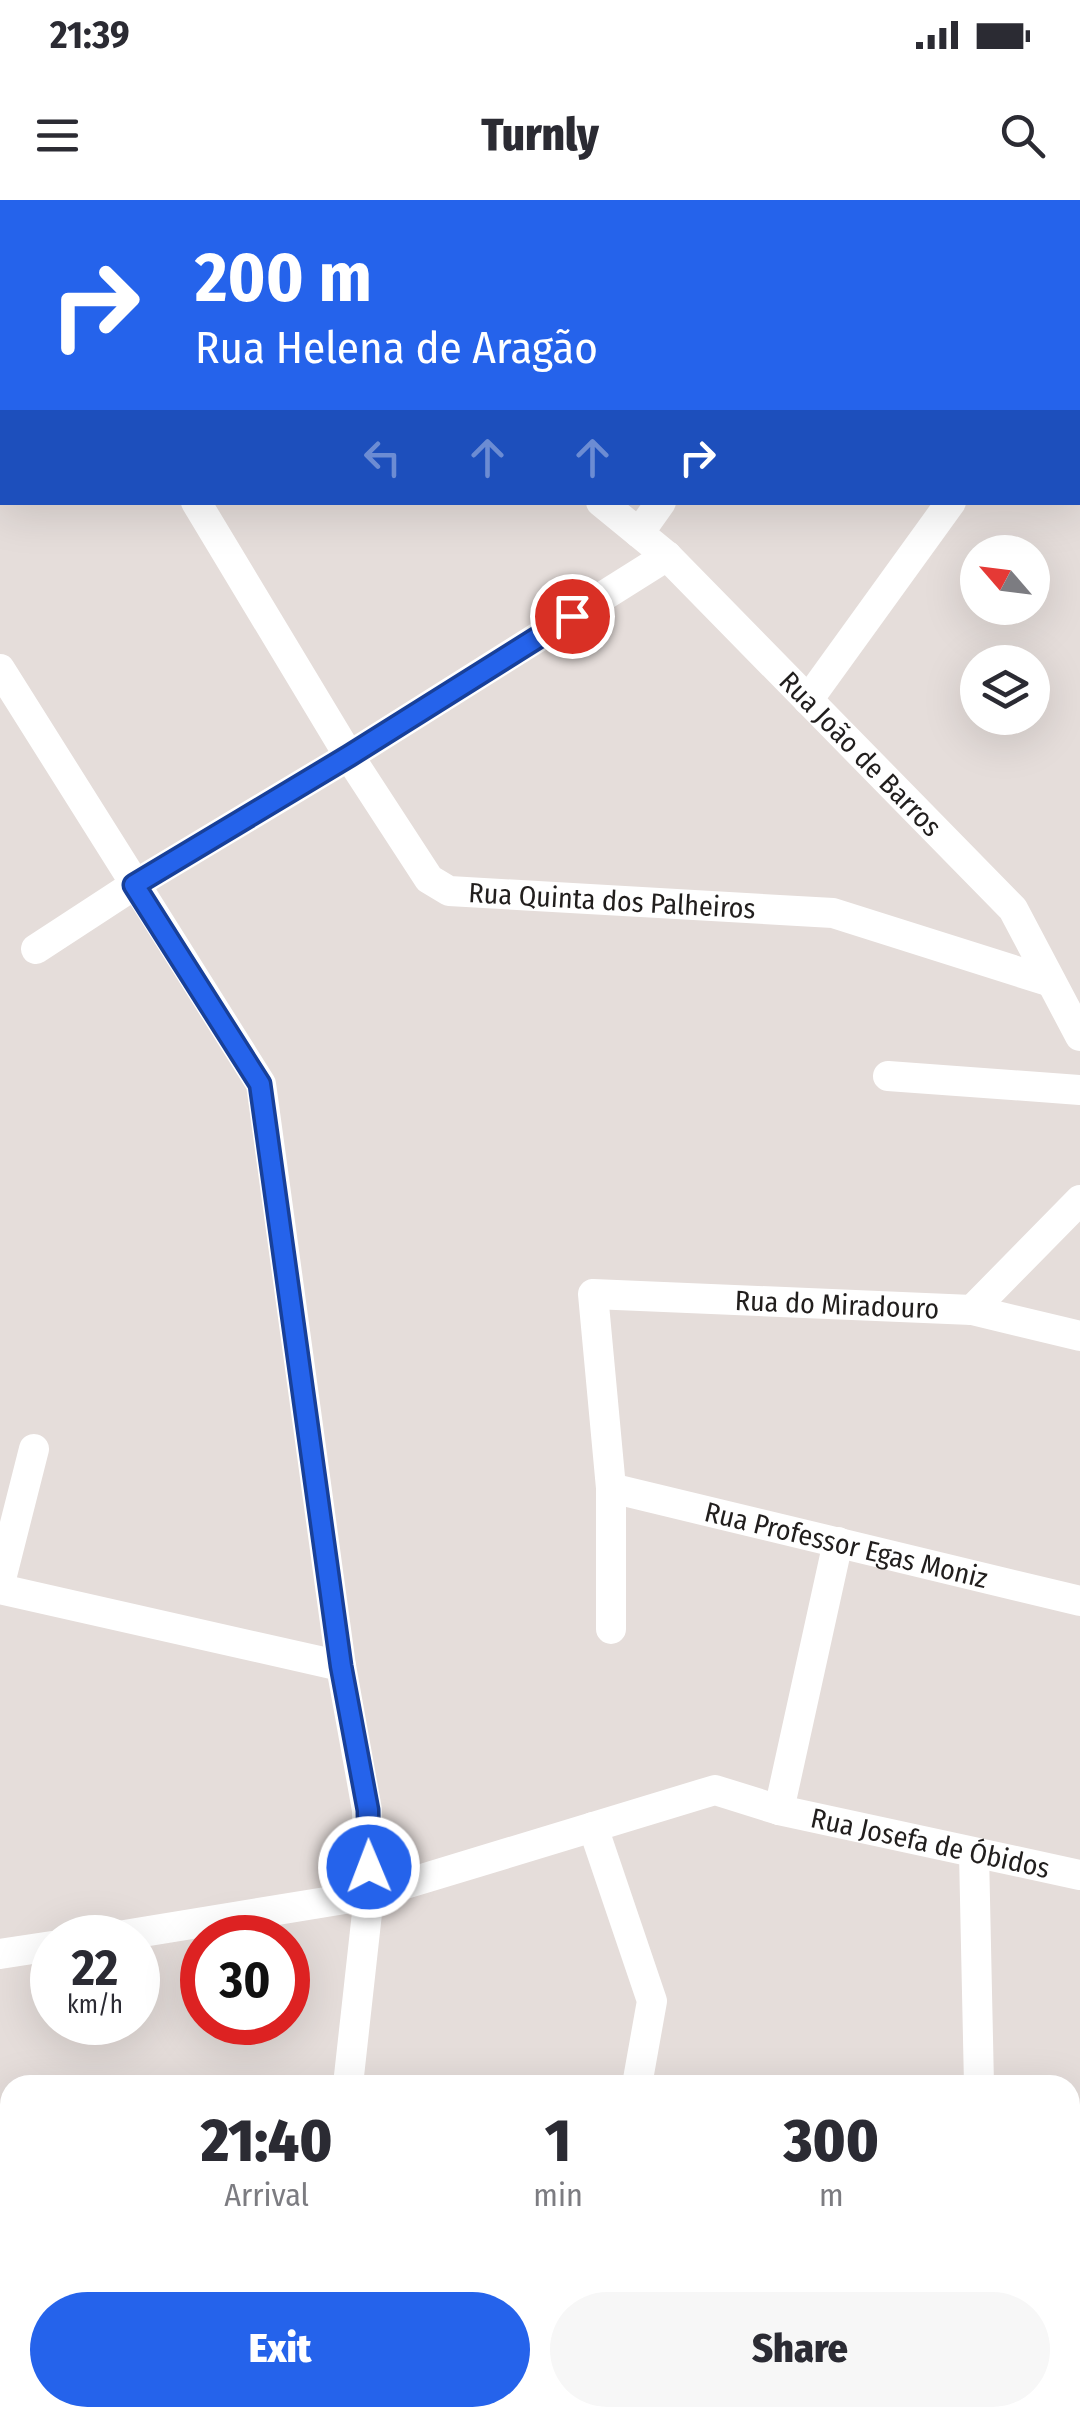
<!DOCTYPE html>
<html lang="en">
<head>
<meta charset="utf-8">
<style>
  :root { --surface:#fff; --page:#f7f7f7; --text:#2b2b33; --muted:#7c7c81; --accent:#2563eb }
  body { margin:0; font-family:"Fira Sans Condensed",sans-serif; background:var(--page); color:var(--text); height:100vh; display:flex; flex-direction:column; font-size:38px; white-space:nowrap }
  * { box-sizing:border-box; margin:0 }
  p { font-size:32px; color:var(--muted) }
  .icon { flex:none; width:55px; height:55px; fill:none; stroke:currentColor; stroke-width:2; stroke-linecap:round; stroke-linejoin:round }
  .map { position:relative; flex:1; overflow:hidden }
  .side { position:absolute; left:0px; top:1875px; width:1080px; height:352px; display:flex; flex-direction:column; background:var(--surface); border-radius:30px 30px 0 0; box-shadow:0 10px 40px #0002 }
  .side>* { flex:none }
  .hud { position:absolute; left:0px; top:0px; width:1080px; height:305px; box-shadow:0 10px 40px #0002; background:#2563eb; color:#fff; overflow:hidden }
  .needle { width:65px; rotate:298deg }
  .tools { position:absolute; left:960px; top:335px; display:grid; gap:20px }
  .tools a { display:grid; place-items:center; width:90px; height:90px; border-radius:50%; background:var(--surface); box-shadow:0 10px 40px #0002; font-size:50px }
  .speed { position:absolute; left:30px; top:1715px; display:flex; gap:20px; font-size:50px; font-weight:700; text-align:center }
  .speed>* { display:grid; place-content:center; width:130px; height:130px; border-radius:50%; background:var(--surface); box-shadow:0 10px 40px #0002; line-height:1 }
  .speed small { font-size:25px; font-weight:400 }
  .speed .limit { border:15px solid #d22; background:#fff; color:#111 }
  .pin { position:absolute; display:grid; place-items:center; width:85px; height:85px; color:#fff; margin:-42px; border:5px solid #fff; border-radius:50%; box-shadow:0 2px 10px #0007 }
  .me { position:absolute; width:110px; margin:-55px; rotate:359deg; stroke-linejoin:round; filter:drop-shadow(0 0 8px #0008) }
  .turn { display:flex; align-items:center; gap:35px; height:210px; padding:0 30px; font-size:45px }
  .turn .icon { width:130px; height:130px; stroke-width:2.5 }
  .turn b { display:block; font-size:70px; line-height:85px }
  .lanes { display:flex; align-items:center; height:95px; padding:0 30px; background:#0003; justify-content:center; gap:50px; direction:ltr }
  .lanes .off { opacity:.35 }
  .eta { display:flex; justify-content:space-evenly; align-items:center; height:170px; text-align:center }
  .eta b { font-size:60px; font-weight:800; line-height:70px }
  .button { display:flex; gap:20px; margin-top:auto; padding:20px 30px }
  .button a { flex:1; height:115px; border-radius:60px; background:var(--accent); color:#fff; font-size:40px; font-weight:800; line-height:115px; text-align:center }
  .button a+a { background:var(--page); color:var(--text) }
  .status { display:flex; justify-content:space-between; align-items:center; height:70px; padding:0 50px; background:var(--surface); direction:ltr }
  .status svg { height:28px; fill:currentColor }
  header { display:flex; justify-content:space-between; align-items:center; height:130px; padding:0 30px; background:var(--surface); font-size:45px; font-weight:800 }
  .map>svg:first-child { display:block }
  .built { fill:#decfc7 }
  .green { fill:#eda680 }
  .building { fill:#a6adab }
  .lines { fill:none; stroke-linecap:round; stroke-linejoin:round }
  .minor { stroke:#fff; stroke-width:30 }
  .route-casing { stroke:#184099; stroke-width:25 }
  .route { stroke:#2563eb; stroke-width:18 }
  .labels { text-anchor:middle; stroke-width:10; stroke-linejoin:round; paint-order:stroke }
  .street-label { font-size:28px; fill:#211e1d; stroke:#e5ddda }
</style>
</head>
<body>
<div class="status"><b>21:39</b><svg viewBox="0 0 49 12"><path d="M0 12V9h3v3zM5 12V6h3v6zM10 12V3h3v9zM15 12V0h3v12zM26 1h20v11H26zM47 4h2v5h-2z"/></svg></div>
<header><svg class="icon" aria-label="menu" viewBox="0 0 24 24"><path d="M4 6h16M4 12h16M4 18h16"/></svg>Turnly<svg class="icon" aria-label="search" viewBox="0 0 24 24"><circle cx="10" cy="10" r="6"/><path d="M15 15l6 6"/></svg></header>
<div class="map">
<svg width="1080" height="2227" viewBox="0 0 1080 2227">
  <rect width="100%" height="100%" fill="#e5ddda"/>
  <polygon class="built" points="0,1987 10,1988 10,2218 235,2218 234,2227 0,2227"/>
  <polygon class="green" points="0,0 201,0 2,2 0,290"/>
  <polygon class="building" points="0,2092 10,2094 10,2218 145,2218 144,2227 0,2227"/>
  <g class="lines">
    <g class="minor">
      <polyline points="383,0 387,2"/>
      <polyline points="712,2 714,0"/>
      <polyline points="870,2 872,0"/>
      <polyline points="1078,127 1080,123"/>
      <path id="s1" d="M196 302 349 556 429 679 449 691 833 713 1051 782"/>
      <path id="s2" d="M601 302 667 356 1013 709 1080 836"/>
      <polyline points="639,333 661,302"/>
      <polyline points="0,469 261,884 341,1466 367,1610 369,1695 348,1885"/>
      <polyline points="808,500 951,302"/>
      <polyline points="36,749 134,685 349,556 667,356"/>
      <polyline points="888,876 1080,890"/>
      <polyline points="972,1110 1080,1000"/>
      <path id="s3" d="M611 1288 1080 1401"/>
      <polyline points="0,1383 34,1249"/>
      <polyline points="0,1389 341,1466"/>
      <path id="s4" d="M611 1429V1288L593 1094 972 1110 1080 1136"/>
      <polyline points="779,1610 838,1342"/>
      <polyline points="593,1627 652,1801 637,1885"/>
      <polyline points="974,1653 979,1885"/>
      <path id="s5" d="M106 1738 369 1695 715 1590 779 1610 1080 1675"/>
      <polyline points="0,1754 52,1746"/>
      <polyline points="1070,2042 1080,2042"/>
      <polyline points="286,2227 288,2218"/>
      <polyline points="454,2227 455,2218"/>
    </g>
  </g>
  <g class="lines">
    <g class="route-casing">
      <polyline id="route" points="369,1667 368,1610 341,1466 260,884 134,685 349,556 572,416"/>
    </g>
    <use href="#route" class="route"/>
  </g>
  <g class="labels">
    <g class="street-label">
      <text dy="10" stroke="none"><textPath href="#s2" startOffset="362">Rua João de Barros</textPath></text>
      <text dy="10" stroke="none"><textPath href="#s1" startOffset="630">Rua Quinta dos Palheiros</textPath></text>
      <text dy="10" stroke="none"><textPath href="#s4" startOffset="580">Rua do Miradouro</textPath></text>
      <text dy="10" stroke="none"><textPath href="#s3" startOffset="242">Rua Professor Egas Moniz</textPath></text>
      <text dy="10" stroke="none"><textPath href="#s5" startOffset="850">Rua Josefa de Óbidos</textPath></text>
    </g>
  </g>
</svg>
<div class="tools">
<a><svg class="needle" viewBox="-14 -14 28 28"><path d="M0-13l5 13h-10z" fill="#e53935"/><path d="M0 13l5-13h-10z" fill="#7c7c81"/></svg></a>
<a><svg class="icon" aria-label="layers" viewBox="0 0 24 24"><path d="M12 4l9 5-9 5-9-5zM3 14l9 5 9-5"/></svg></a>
</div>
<div class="speed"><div>22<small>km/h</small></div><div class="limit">30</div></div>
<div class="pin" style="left:572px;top:416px;background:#d93025"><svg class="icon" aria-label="arrive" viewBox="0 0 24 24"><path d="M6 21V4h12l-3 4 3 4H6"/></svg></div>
<svg class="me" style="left:369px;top:1667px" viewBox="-20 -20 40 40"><circle r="17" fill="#2563eb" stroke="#fff" stroke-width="3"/><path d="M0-11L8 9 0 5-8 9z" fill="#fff"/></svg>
<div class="hud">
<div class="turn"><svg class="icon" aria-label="right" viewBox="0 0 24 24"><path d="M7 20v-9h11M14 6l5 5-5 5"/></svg><div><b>200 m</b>Rua Helena de Aragão</div></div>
<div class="lanes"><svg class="icon off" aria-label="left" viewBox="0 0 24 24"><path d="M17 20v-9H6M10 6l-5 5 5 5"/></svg><svg class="icon off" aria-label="ahead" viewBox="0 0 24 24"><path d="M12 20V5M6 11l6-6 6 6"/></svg><svg class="icon off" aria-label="ahead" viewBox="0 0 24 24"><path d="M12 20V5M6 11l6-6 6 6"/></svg><svg class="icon" aria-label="right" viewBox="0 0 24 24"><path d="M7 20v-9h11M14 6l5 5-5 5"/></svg></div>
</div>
<section class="side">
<div class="eta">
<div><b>21:40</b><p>Arrival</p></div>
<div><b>1</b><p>min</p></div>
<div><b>300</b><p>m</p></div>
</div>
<div class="button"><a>Exit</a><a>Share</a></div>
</section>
</div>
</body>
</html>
